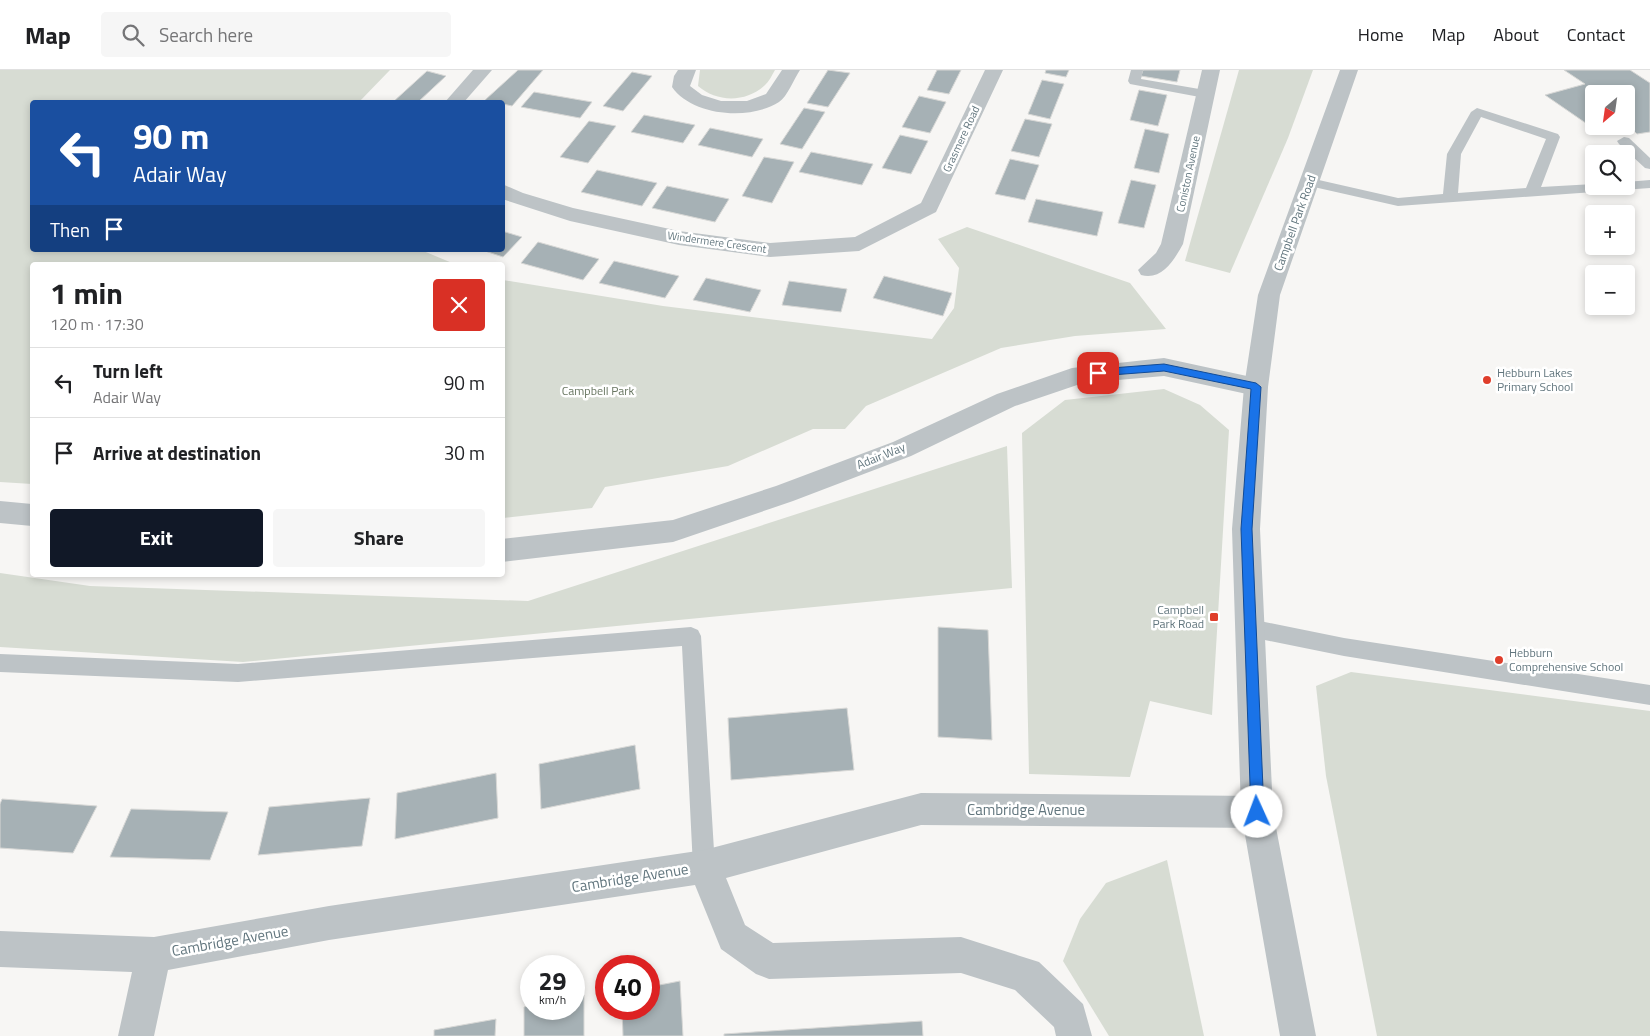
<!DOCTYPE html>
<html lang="en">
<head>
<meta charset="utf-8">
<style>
  :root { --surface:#fff; --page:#f6f6f6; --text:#202124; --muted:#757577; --line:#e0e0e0; --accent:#111827 }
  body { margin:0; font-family:"Titillium Web",sans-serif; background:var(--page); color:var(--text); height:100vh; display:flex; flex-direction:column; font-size:19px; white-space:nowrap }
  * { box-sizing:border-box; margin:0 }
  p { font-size:16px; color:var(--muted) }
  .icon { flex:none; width:28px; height:28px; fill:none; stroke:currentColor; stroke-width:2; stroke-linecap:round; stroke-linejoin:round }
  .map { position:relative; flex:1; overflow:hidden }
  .panel { position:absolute; left:30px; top:192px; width:475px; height:315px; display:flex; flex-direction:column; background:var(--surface); border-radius:5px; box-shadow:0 2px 8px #0003 }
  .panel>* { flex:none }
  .guide { position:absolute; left:30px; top:30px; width:475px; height:152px; border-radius:5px; box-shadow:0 2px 8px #0003; background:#1a4fa0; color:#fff; overflow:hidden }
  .needle { width:32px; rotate:209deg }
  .fabs { position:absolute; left:1585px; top:15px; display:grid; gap:10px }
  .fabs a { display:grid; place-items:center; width:50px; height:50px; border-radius:5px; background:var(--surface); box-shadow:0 2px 8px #0003; font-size:25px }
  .speed { position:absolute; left:520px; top:885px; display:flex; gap:10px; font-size:25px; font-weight:700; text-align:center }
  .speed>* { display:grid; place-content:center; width:65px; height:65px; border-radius:50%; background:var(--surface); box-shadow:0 2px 8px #0003; line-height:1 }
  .speed small { font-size:12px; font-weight:400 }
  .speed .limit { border:8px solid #d22; background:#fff; color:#111 }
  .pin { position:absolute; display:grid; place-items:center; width:42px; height:42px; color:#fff; margin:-21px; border-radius:10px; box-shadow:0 2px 8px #0006 }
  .me { position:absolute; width:55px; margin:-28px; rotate:358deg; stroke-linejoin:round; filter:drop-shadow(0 0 4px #0008) }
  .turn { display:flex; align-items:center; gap:18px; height:105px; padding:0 20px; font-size:22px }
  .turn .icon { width:65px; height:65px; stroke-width:2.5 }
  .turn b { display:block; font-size:35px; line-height:42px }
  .then { display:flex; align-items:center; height:48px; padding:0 20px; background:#0003; gap:10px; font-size:19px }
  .round { display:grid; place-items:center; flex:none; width:52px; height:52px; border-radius:5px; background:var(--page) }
  .head { display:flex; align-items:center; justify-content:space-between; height:85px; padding:0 20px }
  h1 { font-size:30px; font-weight:700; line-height:38px }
  .cta { display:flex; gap:10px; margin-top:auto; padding:10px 20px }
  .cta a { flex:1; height:58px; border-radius:5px; background:var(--accent); color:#fff; font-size:20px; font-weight:700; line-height:58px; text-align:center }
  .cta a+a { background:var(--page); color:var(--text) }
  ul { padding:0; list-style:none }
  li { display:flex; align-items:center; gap:15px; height:70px; padding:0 20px; border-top:1px solid var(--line) }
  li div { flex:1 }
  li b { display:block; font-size:19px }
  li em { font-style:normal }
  header { display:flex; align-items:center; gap:30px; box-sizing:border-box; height:70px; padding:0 25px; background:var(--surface); border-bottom:1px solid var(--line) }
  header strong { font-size:24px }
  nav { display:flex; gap:28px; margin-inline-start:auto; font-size:18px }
  .search { width:350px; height:45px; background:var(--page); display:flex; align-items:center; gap:12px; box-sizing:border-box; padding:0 18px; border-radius:5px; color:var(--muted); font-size:19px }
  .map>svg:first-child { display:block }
  .green { fill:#d7dcd3 }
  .building { fill:#a6b1b5; stroke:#d8d8d6 }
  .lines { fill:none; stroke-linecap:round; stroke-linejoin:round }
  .service { fill:#bdc3c6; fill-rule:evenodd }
  .minor { fill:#bdc3c6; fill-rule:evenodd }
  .tertiary { fill:#bdc3c6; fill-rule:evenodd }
  .route { fill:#1a73e8; stroke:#114b97 }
  .poi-dot { fill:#df3e2b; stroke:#fff; stroke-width:2 }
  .labels { text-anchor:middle; stroke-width:5; stroke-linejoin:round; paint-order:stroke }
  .far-street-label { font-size:11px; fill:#62767e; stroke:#fff }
  .street-label { font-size:12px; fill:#62767e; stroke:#fff }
  .poi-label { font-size:12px; fill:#62767e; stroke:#fff; text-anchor:start }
  .park-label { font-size:12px; fill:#687661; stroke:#fff }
  .near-street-label { font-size:15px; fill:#62767e; stroke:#fff }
</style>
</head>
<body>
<header>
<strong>Map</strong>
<div class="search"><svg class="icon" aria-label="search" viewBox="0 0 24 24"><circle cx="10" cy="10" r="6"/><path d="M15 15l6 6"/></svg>Search here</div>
<nav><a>Home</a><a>Map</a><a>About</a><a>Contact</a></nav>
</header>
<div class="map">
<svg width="1650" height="966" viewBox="0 0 1650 966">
  <rect width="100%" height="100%" fill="#f7f6f4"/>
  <g class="green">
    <polygon points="0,0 390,0 359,32 32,32 32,180 421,180 457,195 32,195 32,414 0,412"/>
    <path d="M700 0H775C772 5 769 12 764 16 745 33 716 32 698 16Z"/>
    <polygon points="1239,0 1313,0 1288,68 1230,203 1185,191"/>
    <polygon points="967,157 1130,213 1166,259 1075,266 1001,278 866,336 845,359 813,359 728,396 605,417 592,438 503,448 503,210 663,236 932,269 954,238 959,198 938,169"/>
    <polygon points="1164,319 1200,335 1229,360 1212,645 1150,631 1130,707 1029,704 1022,363 1065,330"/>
    <polygon points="1007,376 1012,518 243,592 0,577 0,503 90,516 528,531"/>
    <polygon points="1351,602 1650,641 1650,966 1377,966 1326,706 1316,616"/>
    <polygon points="1167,790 1204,966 1109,966 1063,891 1080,849 1106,813"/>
  </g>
  <g class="building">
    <polygon points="518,0 543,0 512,36 485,30"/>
    <polygon points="828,0 850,3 828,37 807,33"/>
    <polygon points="937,0 961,0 949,24 927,20"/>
    <polygon points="1046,0 1069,0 1066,7 1045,3"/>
    <polygon points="1143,0 1180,0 1177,12 1141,6"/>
    <polygon points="1564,0 1630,0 1650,13 1650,62 1637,64 1626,53 1626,49 1634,48 1630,45 1626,46 1626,24 1594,24 1594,55 1590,56 1545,25 1585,14"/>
    <polygon points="427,1 446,6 418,32 393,32"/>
    <polygon points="632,2 652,6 623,41 603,36"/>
    <polygon points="1042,10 1064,14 1050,49 1028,44"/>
    <polygon points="1139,20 1167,25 1158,56 1130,50"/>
    <polygon points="534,22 592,32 580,48 521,37"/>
    <polygon points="919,26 946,32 930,63 902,57"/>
    <polygon points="804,38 825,42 802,79 780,74"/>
    <polygon points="644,45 695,55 683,73 631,62"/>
    <polygon points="1025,49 1052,54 1039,87 1011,81"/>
    <polygon points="589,51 616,56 588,93 560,87"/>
    <polygon points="710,58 763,69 752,87 698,75"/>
    <polygon points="1145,59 1169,64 1159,103 1134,98"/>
    <polygon points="900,65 928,71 911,104 882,98"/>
    <polygon points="811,82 873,94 862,115 799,102"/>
    <polygon points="764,87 794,92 772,133 742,126"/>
    <polygon points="1010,89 1039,95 1025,130 995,124"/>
    <polygon points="597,100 657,113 642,136 581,122"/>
    <polygon points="1131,110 1156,115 1144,158 1118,153"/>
    <polygon points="667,116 729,129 715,152 652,138"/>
    <polygon points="1036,129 1103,142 1097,166 1028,152"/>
    <polygon points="502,161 522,167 503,187 482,180 502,180"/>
    <polygon points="538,172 599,189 583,210 521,193"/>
    <polygon points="614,191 679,206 665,228 599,213"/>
    <polygon points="884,206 952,223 943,246 873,228"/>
    <polygon points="706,208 761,220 750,242 693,230"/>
    <polygon points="789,211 847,219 841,242 782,235"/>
    <polygon points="938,557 988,560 992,670 938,667"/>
    <polygon points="847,638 854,700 731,710 728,648"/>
    <polygon points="635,675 640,719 541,739 539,694"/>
    <polygon points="496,703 498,748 395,769 397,723"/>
    <polygon points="370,728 362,776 258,785 269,737"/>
    <polygon points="2,729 97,736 73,783 0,778 0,734"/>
    <polygon points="131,739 228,742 210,790 110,787"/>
    <polygon points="680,911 683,966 623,966 622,939 649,939 649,917"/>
    <polygon points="584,925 584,966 524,966 524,937 531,935 531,939 574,939 574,927"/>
    <polygon points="496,949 495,966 434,966 434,960"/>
    <polygon points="922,951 923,966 724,966 724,964"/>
  </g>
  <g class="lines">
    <g class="service">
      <polygon points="1131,0 1143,0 1141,9 1205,20 1211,24 1205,28 1130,14 1128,11"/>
      <path d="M1477 38 1558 64 1560 67 1541 117 1594 114V116H1626V112L1650 110V118L1398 136 1305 115 1303 112 1310 108 1398 128 1443 124 1447 84 1471 42ZM1481 47 1546 69 1526 118 1458 123 1461 84Z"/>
      <polygon points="1624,67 1629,68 1650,88 1650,99 1645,98 1619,74 1617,71"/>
      <polygon points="1250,549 1344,568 1650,615 1650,635 1344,586 1250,567 1243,564 1240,558 1243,552"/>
      <polygon points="691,557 698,560 701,566 715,797 712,805 704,808 696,805 693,797 682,576 238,612 0,602 0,584 238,594"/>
    </g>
    <g class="minor">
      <polygon points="473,0 492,0 464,32 445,32"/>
      <path d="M678 0H696L690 16 702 25 721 31H747L766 24 782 0H800C794 9 787 27 779 32 750 51 692 46 672 17L674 6Z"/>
      <polygon points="985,0 1003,0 936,142 859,181 770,187 679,175 570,151 502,129 502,114 523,123 573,138 679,161 770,173 855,167 921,133"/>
      <path d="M1202 0H1220L1183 174C1174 190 1162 211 1141 205L1138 200 1156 183 1161 174Z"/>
      <polygon points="1164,288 1256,308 1265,311 1268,317 1265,323 1256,326 1164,306 1083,313 1015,336 911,386 793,431 673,472 502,492 502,469 673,450 776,416 893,372 997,324 1072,298"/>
      <polygon points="0,431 32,434 32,456 0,453"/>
      <polygon points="921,723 1257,726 1268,731 1273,742 1268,753 1257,758 921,755 726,808 745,855 773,873 961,867 1039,892 1083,934 1092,966 1056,966 1054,957 1015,920 961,903 769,909 756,904 721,879 695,815 329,870 168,900 154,966 118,966 132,902 0,897 0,861 154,867 329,836 704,780"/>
    </g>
    <polygon class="tertiary" points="1340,0 1358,0 1280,225 1268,317 1260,459 1273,742 1316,966 1280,966 1241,742 1232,459 1244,317 1258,225"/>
  </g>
  <polygon class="route" points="1164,294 1256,313 1261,317 1252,459 1264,742 1262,746 1257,748 1252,746 1251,742 1241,459 1251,319 1164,301 1098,306 1093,303 1098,299"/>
  <g class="poi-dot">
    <circle cx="1487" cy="310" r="5"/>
    <rect x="1209" y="542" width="10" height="10" rx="2.5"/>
    <circle cx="1499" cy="590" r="5"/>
  </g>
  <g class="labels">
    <g class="far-street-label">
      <text transform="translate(961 69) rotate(-65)" y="4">Grasmere Road</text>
      <text transform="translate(1188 104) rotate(-78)" y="4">Coniston Avenue</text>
      <text transform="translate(717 172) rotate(8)" y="4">Windermere Crescent</text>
    </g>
    <g class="street-label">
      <text transform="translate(1295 153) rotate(-70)" y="4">Campbell Park Road</text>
      <text transform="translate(881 386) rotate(-22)" y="4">Adair Way</text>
    </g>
    <g class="poi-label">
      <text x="1497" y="307">Hebburn Lakes<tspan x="1497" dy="14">Primary School</tspan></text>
      <text x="1204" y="544" text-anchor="end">Campbell<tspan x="1204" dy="14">Park Road</tspan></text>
      <text x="1509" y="587">Hebburn<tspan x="1509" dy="14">Comprehensive School</tspan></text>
    </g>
    <g class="park-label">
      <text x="598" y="325">Campbell Park</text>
    </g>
    <g class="near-street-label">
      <text x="1026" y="745">Cambridge Avenue</text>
      <text transform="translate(630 808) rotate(-9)" y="5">Cambridge Avenue</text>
      <text transform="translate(230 871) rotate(-10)" y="5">Cambridge Avenue</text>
    </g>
  </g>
</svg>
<div class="fabs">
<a><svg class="needle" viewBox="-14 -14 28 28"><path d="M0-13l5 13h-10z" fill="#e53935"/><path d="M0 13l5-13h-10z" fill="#757577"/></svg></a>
<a><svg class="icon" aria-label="search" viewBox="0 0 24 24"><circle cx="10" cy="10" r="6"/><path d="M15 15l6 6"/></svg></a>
<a>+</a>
<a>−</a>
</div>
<div class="speed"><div>29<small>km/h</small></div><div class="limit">40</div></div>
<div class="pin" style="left:1098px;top:303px;background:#d93025"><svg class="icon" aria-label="arrive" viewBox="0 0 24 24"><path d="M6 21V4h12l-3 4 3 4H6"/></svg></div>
<svg class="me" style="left:1257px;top:742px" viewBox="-20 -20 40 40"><circle r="19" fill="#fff"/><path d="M0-13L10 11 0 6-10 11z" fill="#1a73e8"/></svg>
<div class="guide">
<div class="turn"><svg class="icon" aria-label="left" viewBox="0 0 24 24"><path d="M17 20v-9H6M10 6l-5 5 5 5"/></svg><div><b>90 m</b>Adair Way</div></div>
<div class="then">Then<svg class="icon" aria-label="arrive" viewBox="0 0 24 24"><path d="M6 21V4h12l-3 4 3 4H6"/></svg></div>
</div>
<section class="panel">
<div class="head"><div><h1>1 min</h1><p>120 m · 17:30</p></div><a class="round" style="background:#d93025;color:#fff"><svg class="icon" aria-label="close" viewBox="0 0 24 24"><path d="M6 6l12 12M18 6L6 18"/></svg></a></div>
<ul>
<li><svg class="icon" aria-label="left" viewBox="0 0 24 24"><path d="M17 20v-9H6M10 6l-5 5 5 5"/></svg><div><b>Turn left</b><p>Adair Way</p></div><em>90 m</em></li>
<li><svg class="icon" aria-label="arrive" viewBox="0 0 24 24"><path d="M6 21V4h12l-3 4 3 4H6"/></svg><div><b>Arrive at destination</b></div><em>30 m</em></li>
</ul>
<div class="cta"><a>Exit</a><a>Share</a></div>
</section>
</div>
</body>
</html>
